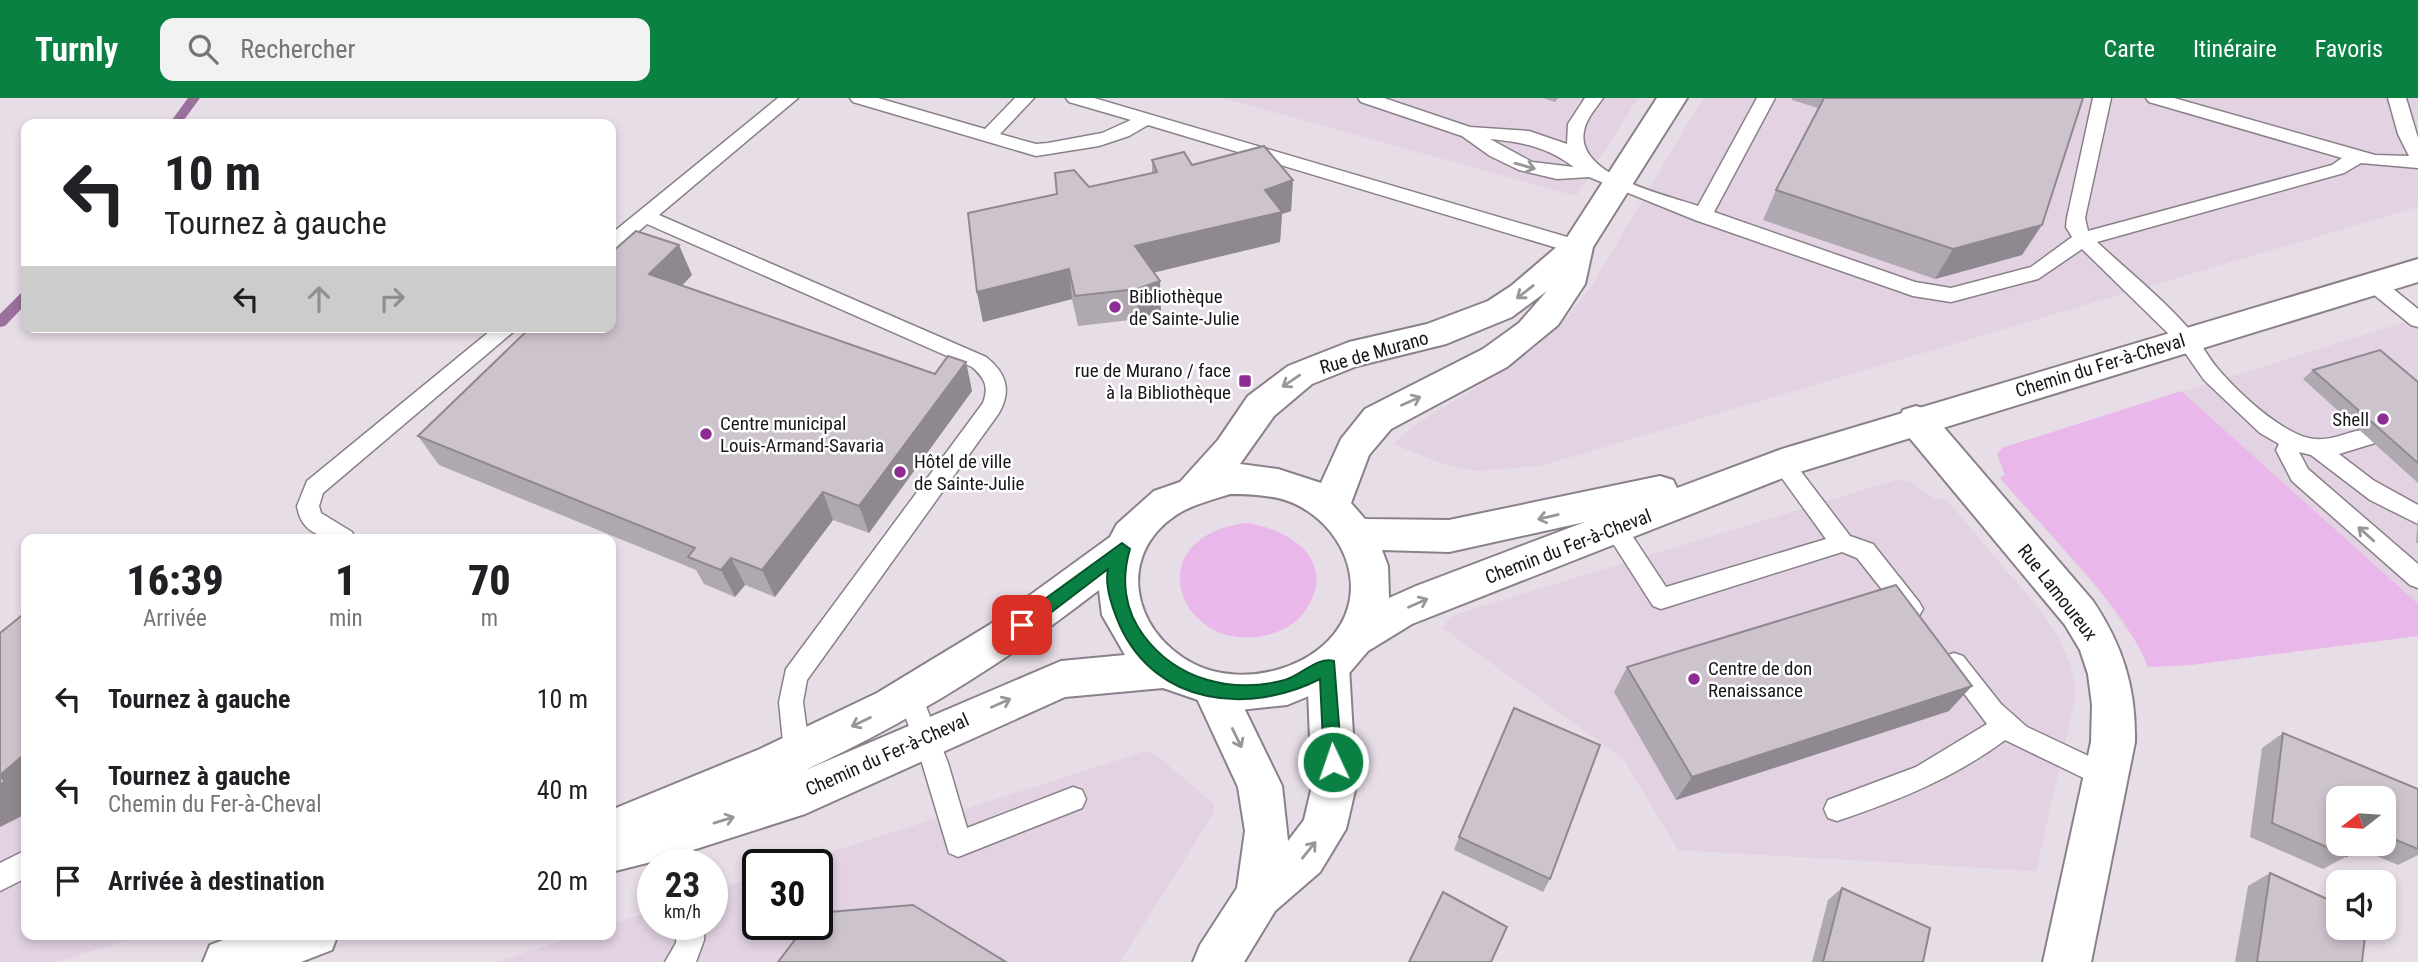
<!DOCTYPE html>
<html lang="fr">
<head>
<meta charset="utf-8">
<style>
  :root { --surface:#fff; --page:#f2f2f2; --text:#202124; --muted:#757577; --accent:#0b8043 }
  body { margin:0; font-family:"Roboto Condensed",sans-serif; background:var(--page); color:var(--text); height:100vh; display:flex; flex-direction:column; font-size:26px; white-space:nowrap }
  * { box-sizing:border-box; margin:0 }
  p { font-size:23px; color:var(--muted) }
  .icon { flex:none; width:38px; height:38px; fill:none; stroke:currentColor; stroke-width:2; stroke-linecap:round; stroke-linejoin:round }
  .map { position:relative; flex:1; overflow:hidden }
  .sheet { position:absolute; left:21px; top:436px; width:595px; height:406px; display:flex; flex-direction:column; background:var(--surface); border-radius:14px; box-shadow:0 4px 10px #0003 }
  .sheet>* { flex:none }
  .top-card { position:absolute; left:21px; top:21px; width:595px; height:214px; border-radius:14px; box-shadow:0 4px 10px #0003; background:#fff; color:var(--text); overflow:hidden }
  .needle { width:46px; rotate:253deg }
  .buttons { position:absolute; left:2326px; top:688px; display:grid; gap:14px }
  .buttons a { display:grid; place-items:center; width:70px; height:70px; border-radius:14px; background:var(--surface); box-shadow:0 4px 10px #0003; font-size:35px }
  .speed { position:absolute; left:637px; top:751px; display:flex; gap:14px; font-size:35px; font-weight:700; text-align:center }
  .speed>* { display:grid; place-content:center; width:91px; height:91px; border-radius:50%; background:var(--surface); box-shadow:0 4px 10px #0003; line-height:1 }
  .speed small { font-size:18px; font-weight:400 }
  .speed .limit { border:4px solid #111; border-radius:10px; background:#fff; color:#111 }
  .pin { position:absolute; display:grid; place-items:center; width:60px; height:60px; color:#fff; margin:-30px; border-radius:14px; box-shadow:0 4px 10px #0006 }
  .me { position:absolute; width:77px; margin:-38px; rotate:357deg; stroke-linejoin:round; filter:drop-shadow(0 0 5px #0008) }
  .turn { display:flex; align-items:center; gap:24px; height:147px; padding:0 28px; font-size:32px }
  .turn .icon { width:91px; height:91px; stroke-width:2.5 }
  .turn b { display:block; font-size:49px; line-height:60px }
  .lanes { display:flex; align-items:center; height:66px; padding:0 28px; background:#0003; justify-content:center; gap:35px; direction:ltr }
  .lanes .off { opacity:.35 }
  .eta { display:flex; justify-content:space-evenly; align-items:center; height:119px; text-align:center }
  .eta b { font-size:42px; font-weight:800; line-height:49px }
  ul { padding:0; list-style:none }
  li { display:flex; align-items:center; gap:21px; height:91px; padding:0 28px }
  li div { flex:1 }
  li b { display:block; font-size:26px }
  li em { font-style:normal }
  header { display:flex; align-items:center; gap:42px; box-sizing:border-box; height:98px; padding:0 35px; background:var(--accent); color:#fff }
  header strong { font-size:33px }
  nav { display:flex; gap:38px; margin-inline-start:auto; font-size:24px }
  .search { width:490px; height:63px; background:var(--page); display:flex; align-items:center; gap:18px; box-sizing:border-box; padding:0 24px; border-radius:14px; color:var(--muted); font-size:26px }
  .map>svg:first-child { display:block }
  .built { fill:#e2d2e2 }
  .green { fill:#e9b7ea }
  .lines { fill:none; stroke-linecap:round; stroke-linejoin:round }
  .stream { fill:#9a709c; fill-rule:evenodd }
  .lane-casing { stroke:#8a808a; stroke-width:3 }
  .street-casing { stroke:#8a808a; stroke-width:4 }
  .secondary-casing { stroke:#8a808a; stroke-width:4 }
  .lane { fill:#fff; fill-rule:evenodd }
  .street { fill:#fff; fill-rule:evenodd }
  .secondary { fill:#fff; fill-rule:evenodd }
  .wall { fill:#b0a8b0 }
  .shaded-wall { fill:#908890 }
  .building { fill:#cdc3cd; stroke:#908890; stroke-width:2 }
  .oneway { stroke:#989698 }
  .route { fill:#0b8043; stroke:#07532c; stroke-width:2 }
  .poi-dot { fill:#8d2c94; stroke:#fff; stroke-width:2.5 }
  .labels { text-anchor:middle; stroke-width:5; stroke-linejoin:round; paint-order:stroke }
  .poi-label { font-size:19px; fill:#191619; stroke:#fff; text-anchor:start }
  .street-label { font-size:19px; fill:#191619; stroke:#fff }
</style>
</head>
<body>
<header>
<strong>Turnly</strong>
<div class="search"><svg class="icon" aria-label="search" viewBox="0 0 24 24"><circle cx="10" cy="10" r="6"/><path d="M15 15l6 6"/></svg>Rechercher</div>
<nav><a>Carte</a><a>Itinéraire</a><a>Favoris</a></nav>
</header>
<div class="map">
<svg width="2418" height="864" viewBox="0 0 2418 864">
  <rect width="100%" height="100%" fill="#e7dde7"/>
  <g class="built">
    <polygon points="1223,0 1638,0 1576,98"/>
    <polygon points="1703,0 2418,0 2418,109 1540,368 1474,373 1443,366 1393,346 1416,326 1502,274 1538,247 1569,217 1592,187"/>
    <polygon points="2418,220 2418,538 2190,567 2148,569 2141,551 2101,495 2000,380 2005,377 1997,356 2002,350"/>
    <polygon points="1896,382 1911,384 1936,402 1945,400 2041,513 2059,540 2070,565 2076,589 2074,607 2036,773 1678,752 1624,662 1443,530 1450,519 1470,512"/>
    <polygon points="26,533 26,836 144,837 56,864 0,864 0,554"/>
    <polygon points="1146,653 1155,656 1213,705 1215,713 1120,864 496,864 580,837 611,836 611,826 653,813 653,826 712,826 712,793 758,778 758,826 817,826 817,766 794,766"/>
  </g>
  <g class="green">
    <path d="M2181 293 2418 506V538L2190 567 2148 569C2125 508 2044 431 2000 380L2005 377 1997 356 2002 350Z"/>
    <path d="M1246 425C1291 431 1339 464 1305 513 1297 525 1284 532 1271 536 1182 562 1132 440 1246 425Z"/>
  </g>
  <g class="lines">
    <g class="stream">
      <polygon points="188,0 200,0 181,26 169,26"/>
      <polygon points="26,193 26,206 5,228 0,229 0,216 21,195"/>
    </g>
    <g class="lane-casing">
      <g id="lane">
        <path d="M778 0H798L659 117 986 259C1006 275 1012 292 999 315L807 582 803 604 811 664 807 672 798 676 789 672 785 664 779 604 786 571 983 305C989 289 985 280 972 269L647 126 618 151 611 152V136Z"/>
        <polygon points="850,0 878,0 985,31 1015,0 1034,0 1000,36 1036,46 1048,45 1102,35 1131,22 1069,4 1066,0 1094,0 1584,144 1587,149 1577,156 1148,27 1129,38 1099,48 1036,58 853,4"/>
        <path d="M1358 0H1384L1470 29 1529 33 1567 46 1568 26 1585 0H1603C1596 10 1586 21 1584 33 1575 78 1667 97 1698 108L1757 0H1775L1714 114 1915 184 1951 190 2031 169 2072 139 2066 129 2067 120 2093 0H2111L2085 120 2088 133 2332 67 2342 60 2149 4 2146 0H2174L2375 57 2409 58 2398 36 2388 0H2406L2418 40V70L2361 65 2344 75 2097 144C2129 174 2166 203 2194 237 2203 248 2209 261 2219 272 2239 295 2269 323 2297 336 2331 352 2351 326 2375 333L2378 339 2375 345 2339 356 2373 382 2418 407V426L2370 402 2311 357 2299 354 2308 371 2418 466V490L2410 487 2292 383 2276 352 2279 346 2260 335 2204 282 2179 246 2082 151 2038 181 1951 204 1913 198 1695 122 1589 79 1557 81 1519 72 1490 58 1462 38 1361 4ZM1490 41C1523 44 1547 49 1574 69L1532 64Z"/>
        <polygon points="2374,179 2381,181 2418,211 2418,229 2411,227 2367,191 2364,186"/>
        <path d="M495 229H519L323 395 319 408 321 415 352 434 355 441C329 441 302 440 297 408L307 383Z"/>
        <polygon points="1782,356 1790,359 1850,438 1873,446 1919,504 1923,511 1919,518 1911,521 1903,518 1857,460 1842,454 1661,511 1653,508 1600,425 1597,419 1600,413 1608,410 1616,413 1666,489 1826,441 1771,365 1774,359"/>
        <path d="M1954 555 1963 558 2001 606 2027 629 2114 670 2118 678 2114 686 2105 690 2096 686 2005 642C1954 680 1897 703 1837 723L1828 720 1824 711 1828 702 1916 669 1987 626 1942 566 1945 558Z"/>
        <polygon points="910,587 919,590 922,598 948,665 967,730 1073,689 1082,692 1086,701 1082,710 958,759 949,755 922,665 898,598 901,590"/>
        <polygon points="670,716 679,719 690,766 664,766 657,728 661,719"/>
        <polygon points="26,752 26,780 0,793 0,765"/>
        <polygon points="677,826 705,826 704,842 696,864 665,864 676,845"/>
      </g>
    </g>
    <g class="street-casing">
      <g id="street">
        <path d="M1916 308 1929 312 2093 503C2123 548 2136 590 2135 644L2091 864H2043L2091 644 2092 607 2088 576 2080 552 2065 527 1903 332 1898 322 1903 312Z"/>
        <polygon points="1328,551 1343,556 1349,569 1356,688 1346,731 1320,774 1275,813 1244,864 1193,864 1200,847 1237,790 1245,733 1238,689 1193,592 1199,579 1214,574 1229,579 1282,688 1288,743 1304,722 1312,688 1307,569 1313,556"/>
      </g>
    </g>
    <g class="secondary-casing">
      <g id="secondary">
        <path d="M1657 0H1687L1593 149 1585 186 1558 227 1507 269 1391 331 1369 357 1351 405 1365 421 1449 422 1660 378 1673 382 1677 390 1782 351 2418 161V184L1793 376 1412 526 1368 553 1350 574 1331 589 1287 607 1230 613 1163 590 1065 599 805 716 671 759 611 774V712L760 651 877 595 989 527 1110 439 1117 426 1154 393 1180 384 1218 342 1248 298 1288 268 1349 244 1427 226 1488 203 1511 188 1566 141ZM1547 193 1519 225 1483 251 1365 311 1341 341 1321 385 1278 371 1240 366 1274 318 1312 286 1357 268 1446 246 1512 219ZM1230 396C1250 396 1270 397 1288 403 1332 419 1365 471 1345 518 1322 571 1243 591 1194 566 1130 533 1115 453 1181 414 1195 406 1215 401 1230 396ZM1585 424 1416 488 1389 500 1388 468 1382 452 1449 454ZM1099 492 1102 517 1125 557 1061 563 801 674C908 625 1006 564 1099 492Z"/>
        <polygon points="239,836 338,836 332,852 301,864 203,864 210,847"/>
      </g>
    </g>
    <use href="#lane" class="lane"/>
    <use href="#street" class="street"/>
    <use href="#secondary" class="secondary"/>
  </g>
  <g class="wall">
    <polygon points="1543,0 1558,0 1555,4"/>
    <polygon points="1792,0 2083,0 2022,157 1935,181 1763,122 1776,92 1818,10 1792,2"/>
    <polygon points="1152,62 1293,82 1291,113 1282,116 1280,144 1154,174 1161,213 1139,221 1078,228 1072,201 983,224 977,194 1089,89 1152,75"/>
    <polygon points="692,177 682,188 935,276 966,264 972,293 869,435 833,422 775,499 745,487 735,499 704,486 696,472 439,367 418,338"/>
    <polygon points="2313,272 2418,284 2418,385 2303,281"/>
    <polygon points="2418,419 2418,445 2416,445"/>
    <polygon points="1627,569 1949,613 1676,702 1614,594"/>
    <polygon points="2283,635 2418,691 2418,757 2398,767 2348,746 2384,746 2384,700 2338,700 2347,758 2323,771 2250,739 2262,650"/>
    <polygon points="1459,739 1550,781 1543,794 1454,752"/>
    <polygon points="2270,775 2362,864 2235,864 2248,788"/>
    <polygon points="1842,790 1923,864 1812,864 1828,802"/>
  </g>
  <g class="shaded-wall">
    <polygon points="1293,82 1291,113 1282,116 1280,144 1136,179 1135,148 1265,92"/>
    <polygon points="2042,127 2022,157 1935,181 1953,151"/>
    <polygon points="679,147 692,177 663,206 649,176"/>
    <polygon points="1069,171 1072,201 983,224 977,194"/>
    <polygon points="1160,183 1161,213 1139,221 1137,191"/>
    <polygon points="966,264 972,293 869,435 859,408"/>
    <polygon points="823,394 833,422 775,499 762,472"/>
    <polygon points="731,460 745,487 735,499 721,472"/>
    <polygon points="1972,588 1949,613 1676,702 1692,679"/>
    <polygon points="26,655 26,716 0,729 0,677"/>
  </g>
  <g class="building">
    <polygon points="1824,0 2083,0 2042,127 1953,151 1776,92"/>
    <polygon points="1264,48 1293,82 1265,92 1282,114 1135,148 1160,183 1137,191 1075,198 1069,171 977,194 968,115 1057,96 1055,75 1074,72 1089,89 1157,74 1152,62 1184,54 1192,67"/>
    <polygon points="636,133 679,147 649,176 935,276 948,258 966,264 859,408 823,394 762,472 731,460 721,472 688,459 695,450 418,338 531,229 611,229 611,155"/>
    <polygon points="2380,252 2418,284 2418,365 2313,272"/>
    <polygon points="1896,487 1972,588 1692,679 1627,569"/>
    <polygon points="26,514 26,655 0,677 0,535"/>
    <polygon points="1514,610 1600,647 1550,781 1459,739"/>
    <polygon points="2283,635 2418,691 2418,751 2384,737 2384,700 2338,700 2338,746 2348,746 2347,758 2272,725"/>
    <polygon points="0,678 5,684 0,686"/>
    <polygon points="2270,775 2338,806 2338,830 2366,830 2362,864 2257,864"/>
    <polygon points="1842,790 1930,830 1923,864 1823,864"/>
    <polygon points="1443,794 1507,829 1491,864 1409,864"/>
    <polygon points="913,807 1006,864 778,864 807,826 817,826 817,815"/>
  </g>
  <defs><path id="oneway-shaft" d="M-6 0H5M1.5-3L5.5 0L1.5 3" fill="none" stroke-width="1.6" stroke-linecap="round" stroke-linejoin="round" transform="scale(1.75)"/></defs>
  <g class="oneway">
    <use href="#oneway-shaft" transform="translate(1525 68) rotate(16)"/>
    <use href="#oneway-shaft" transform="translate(1525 194) rotate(142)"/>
    <use href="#oneway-shaft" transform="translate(1291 283) rotate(146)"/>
    <use href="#oneway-shaft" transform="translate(1411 303) rotate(-24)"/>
    <use href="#oneway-shaft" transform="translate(1548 419) rotate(167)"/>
    <use href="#oneway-shaft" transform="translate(2366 436) rotate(-138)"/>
    <use href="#oneway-shaft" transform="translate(1418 505) rotate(-24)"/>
    <use href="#oneway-shaft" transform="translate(1001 605) rotate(-24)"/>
    <use href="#oneway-shaft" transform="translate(861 624) rotate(154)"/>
    <use href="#oneway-shaft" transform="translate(1237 640) rotate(64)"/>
    <use href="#oneway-shaft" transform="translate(724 722) rotate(-17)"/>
    <use href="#oneway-shaft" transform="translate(1309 752) rotate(-51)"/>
  </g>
  <path class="route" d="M1122 445 1130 451C1121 481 1124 512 1144 538 1177 582 1232 596 1285 582 1300 578 1318 558 1334 563L1342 664 1339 670H1327L1324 664 1320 581C1249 617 1157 608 1120 528 1113 512 1104 489 1108 471L1028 532H1016L1013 527 1016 522Z"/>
  <g class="poi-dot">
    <circle cx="1115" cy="209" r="7"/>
    <rect x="1238" y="276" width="14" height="14" rx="3.5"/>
    <circle cx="2383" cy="321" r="7"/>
    <circle cx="706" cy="336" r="7"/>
    <circle cx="900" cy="374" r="7"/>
    <circle cx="1694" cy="581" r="7"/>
  </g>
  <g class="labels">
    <g class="poi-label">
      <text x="1129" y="205">Bibliothèque<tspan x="1129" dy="22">de Sainte-Julie</tspan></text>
      <text x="1231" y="279" text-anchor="end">rue de Murano / face<tspan x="1231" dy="22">à la Bibliothèque</tspan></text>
      <text x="2369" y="328" text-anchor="end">Shell</text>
      <text x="720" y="332">Centre municipal<tspan x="720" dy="22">Louis-Armand-Savaria</tspan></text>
      <text x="914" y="370">Hôtel de ville<tspan x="914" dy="22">de Sainte-Julie</tspan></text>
      <text x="1708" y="577">Centre de don<tspan x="1708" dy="22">Renaissance</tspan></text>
    </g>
    <g class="street-label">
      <text transform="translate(1374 254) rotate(-16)" y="7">Rue de Murano</text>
      <text transform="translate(2100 267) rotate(-17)" y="7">Chemin du Fer-à-Cheval</text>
      <text transform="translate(1568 448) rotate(-21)" y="7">Chemin du Fer-à-Cheval</text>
      <text transform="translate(2058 494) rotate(52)" y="7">Rue Lamoureux</text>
      <text transform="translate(887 656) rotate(-24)" y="7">Chemin du Fer-à-Cheval</text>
    </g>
  </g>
</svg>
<div class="buttons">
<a><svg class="needle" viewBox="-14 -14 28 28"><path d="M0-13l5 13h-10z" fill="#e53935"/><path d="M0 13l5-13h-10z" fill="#757577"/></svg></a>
<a><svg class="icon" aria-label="sound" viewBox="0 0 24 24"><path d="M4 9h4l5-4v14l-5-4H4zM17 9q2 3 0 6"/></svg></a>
</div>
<div class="speed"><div>23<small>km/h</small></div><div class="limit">30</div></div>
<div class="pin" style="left:1022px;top:527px;background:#d93025"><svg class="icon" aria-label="arrive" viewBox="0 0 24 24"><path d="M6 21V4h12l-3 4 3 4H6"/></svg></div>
<svg class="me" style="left:1333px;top:664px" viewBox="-20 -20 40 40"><circle r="17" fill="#0b8043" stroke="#fff" stroke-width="3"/><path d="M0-11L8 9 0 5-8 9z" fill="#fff"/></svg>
<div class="top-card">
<div class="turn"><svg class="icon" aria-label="left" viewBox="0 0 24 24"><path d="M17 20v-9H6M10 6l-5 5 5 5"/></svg><div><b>10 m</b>Tournez à gauche</div></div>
<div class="lanes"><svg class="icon" aria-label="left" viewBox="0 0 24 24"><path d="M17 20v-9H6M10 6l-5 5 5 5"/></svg><svg class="icon off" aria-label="ahead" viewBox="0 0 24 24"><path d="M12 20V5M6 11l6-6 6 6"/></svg><svg class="icon off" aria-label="right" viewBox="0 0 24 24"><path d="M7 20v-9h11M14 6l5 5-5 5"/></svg></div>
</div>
<section class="sheet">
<div class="eta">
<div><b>16:39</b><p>Arrivée</p></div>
<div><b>1</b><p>min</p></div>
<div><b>70</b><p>m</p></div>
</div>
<ul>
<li><svg class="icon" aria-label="left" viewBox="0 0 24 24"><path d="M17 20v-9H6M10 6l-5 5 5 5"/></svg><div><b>Tournez à gauche</b></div><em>10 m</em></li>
<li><svg class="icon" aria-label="left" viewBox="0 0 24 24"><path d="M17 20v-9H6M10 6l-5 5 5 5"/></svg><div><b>Tournez à gauche</b><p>Chemin du Fer-à-Cheval</p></div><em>40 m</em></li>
<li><svg class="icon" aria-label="arrive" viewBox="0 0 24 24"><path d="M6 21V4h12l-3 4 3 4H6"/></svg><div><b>Arrivée à destination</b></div><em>20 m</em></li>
</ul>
</section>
</div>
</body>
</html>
